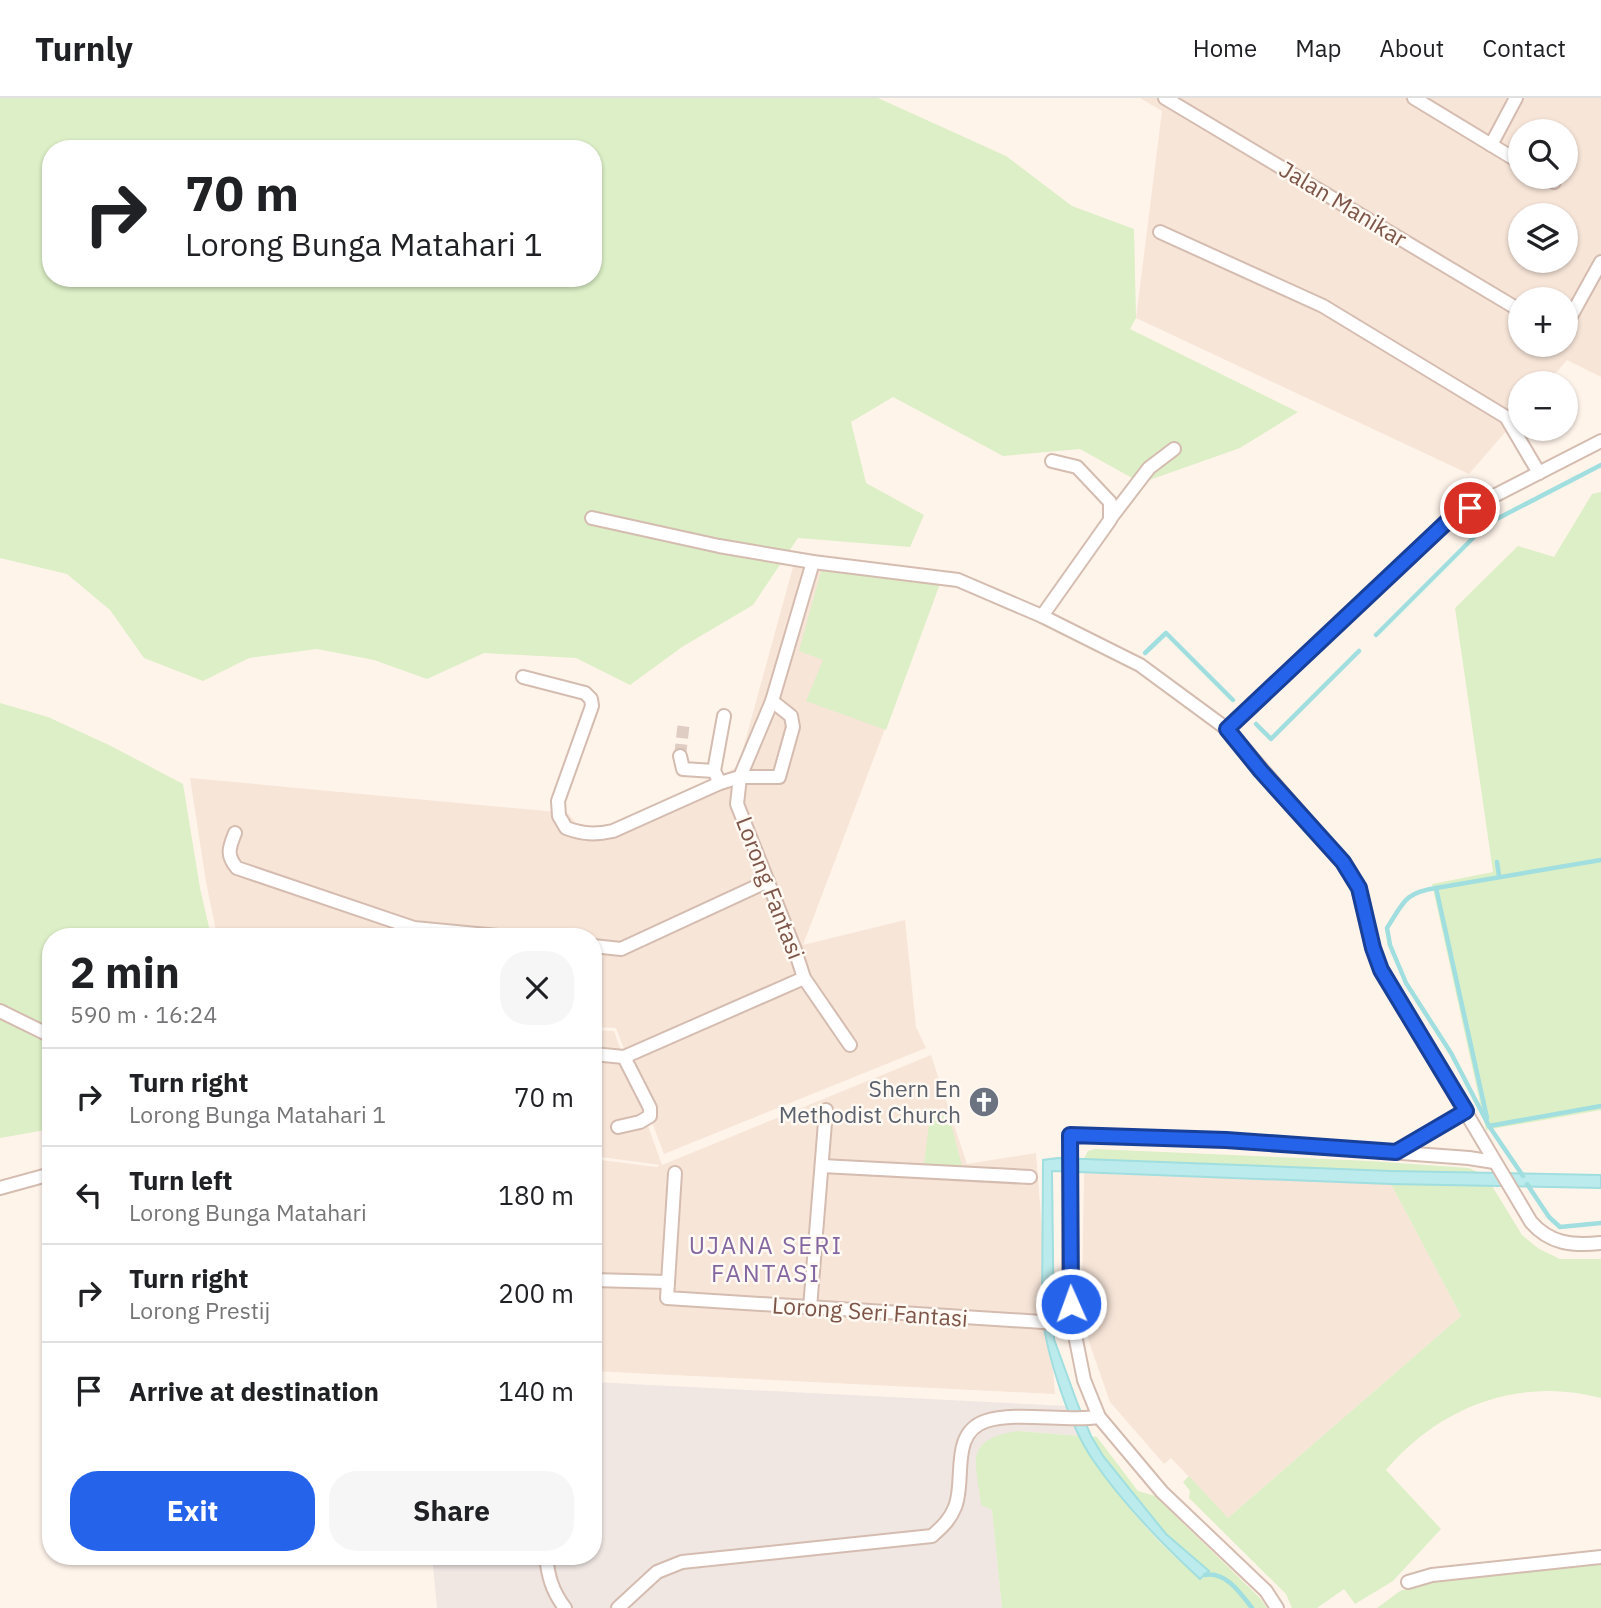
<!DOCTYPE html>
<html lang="en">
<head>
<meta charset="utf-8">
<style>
  :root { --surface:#fff; --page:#f6f6f6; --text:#202124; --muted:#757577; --line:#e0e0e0; --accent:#2563eb }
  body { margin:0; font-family:"IBM Plex Sans",sans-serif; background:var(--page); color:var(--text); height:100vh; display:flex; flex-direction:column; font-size:26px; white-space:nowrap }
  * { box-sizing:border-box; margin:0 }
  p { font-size:23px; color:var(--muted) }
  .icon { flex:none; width:38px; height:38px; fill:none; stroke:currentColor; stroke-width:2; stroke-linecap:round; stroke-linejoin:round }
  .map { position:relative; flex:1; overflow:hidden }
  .panel { position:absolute; left:42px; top:830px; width:560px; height:637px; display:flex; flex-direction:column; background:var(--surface); border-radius:28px; box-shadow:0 2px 5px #0004 }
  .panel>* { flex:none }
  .guide { position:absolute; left:42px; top:42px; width:560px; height:147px; border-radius:28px; box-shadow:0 2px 5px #0004; background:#fff; color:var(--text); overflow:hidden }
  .tools { position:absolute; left:1508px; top:21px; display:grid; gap:14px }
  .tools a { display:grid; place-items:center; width:70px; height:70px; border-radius:50%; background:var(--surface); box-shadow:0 2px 5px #0004; font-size:35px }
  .pin { position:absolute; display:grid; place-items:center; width:60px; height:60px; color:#fff; margin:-30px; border:4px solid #fff; border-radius:50%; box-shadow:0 2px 7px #0007 }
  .me { position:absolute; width:77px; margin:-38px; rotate:358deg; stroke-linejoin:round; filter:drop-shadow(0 0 5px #0008) }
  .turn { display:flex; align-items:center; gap:24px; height:147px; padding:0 28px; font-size:32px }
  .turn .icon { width:91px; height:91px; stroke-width:2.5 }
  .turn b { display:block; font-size:49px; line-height:60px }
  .round { display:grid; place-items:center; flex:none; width:74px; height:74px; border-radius:28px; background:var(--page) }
  .overview { display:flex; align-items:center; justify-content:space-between; height:119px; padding:0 28px }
  h1 { font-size:42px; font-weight:800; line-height:52px }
  .action { display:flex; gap:14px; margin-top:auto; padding:14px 28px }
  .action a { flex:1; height:80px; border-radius:28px; background:var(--accent); color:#fff; font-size:28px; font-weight:800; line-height:80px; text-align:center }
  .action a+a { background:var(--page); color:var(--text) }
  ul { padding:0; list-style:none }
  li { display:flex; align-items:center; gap:21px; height:98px; padding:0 28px; border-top:2px solid var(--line) }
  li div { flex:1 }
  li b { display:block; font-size:26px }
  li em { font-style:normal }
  header { display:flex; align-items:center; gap:42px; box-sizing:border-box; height:98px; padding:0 35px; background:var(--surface); border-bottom:2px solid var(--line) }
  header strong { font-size:33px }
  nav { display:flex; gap:38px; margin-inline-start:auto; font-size:24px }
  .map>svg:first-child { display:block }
  .residential { fill:#f7e5d8; fill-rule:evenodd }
  .industrial { fill:#f0e7e3 }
  .green { fill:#dcefc6; fill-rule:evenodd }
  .water { fill:#bbebec; stroke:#a0dedf; stroke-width:2 }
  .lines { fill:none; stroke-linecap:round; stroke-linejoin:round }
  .stream { stroke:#a0dedf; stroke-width:4.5 }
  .street-tunnel { stroke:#dfccc2; stroke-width:12; stroke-dasharray:12 6; stroke-linecap:butt }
  .street-casing { stroke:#d5bcb0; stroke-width:16 }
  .street { stroke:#fff; stroke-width:12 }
  .route-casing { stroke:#184099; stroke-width:18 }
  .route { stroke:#2563eb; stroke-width:12 }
  .labels { text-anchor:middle; stroke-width:5; stroke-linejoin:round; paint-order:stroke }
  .street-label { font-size:23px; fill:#7e5549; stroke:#fff9f3 }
  .worship-label { font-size:23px; fill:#5b616d; stroke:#fff9f3; text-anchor:end }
  .neighbourhood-label { font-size:24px; letter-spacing:2px; fill:#8466a0; stroke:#fff9f3 }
</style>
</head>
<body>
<header>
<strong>Turnly</strong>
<nav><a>Home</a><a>Map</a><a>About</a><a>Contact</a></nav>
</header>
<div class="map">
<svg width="1601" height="1510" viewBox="0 0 1601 1510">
  <rect width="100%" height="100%" fill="#fff4ea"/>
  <g class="residential">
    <path d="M1140 0H1601V279L1567 262 1547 285H1521V316L1469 376 1136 220 1162 13ZM1521 33H1566V79H1521ZM1521 117H1566V163H1521ZM1521 201H1566V247H1521Z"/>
    <polygon points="793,469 941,483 803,847 905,822 916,929 926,950 664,1056 616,930 593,929 593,838 217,838 206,784 190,680 568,715 579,729 607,733 738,669"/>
    <polygon points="593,932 614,933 662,1067 931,957 967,1066 1036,1055 1055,1296 593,1273 593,1061 657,1069 660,1067 593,1058"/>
    <polygon points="1084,1075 1391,1086 1461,1218 1228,1420 1171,1360 1164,1366 1110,1304 1089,1244 1082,1194"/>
  </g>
  <polygon class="industrial" points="593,1284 1067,1308 1080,1338 1018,1333 992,1411 1002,1510 437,1510 432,1458 593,1458"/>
  <g class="green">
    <path d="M0 0H878L1006 58 1072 108 1134 131 1136 220 1130 231 1298 314 1240 350 1141 385 1080 351 1003 358 893 299 851 324 866 385 924 417 910 449 798 440 753 507 682 549 630 587 576 560 484 555 427 581 374 562 317 551 249 560 203 583 144 560 110 512 67 476 0 460ZM51 51H593V180H51Z"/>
    <polygon points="1601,394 1601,1012 1486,1032 1432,786 1493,774 1455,510 1518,448 1554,459 1592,396"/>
    <polygon points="821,473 941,483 886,632 806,603 823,562 799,553"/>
    <polygon points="0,605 48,619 111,648 183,686 200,790 211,838 51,838 51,1031 0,1040"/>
    <polygon points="930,1018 949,1018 962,1068 924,1066"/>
    <path d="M1095 1051 1369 1063 1469 1070 1486 1078 1522 1137 1539 1151 1560 1161H1601V1300C1519 1278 1439 1309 1386 1372L1441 1431 1393 1483 1355 1506 1344 1491 1317 1510H1292L1286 1496 1189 1400 1190 1393 1183 1384 1189 1378 1228 1420 1461 1218 1391 1086V1073L1083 1062 1088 1053Z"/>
    <path d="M1018 1333 1080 1338C1105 1386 1158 1448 1201 1481L1208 1473 1166 1436 1103 1358 1091 1338 1097 1339 1138 1393 1155 1398 1260 1500 1267 1510H1002L992 1412 981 1407C976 1362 963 1342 1018 1333Z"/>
    <polygon points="1601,1465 1601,1510 1377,1510 1400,1493 1433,1482"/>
  </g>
  <path class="water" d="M1058 1060 1391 1073 1601 1077V1090L1391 1086 1052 1073 1054 1241 1078 1307 1091 1338 1103 1358 1166 1436 1209 1473 1200 1481C1161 1445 1123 1406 1093 1362 1069 1327 1047 1258 1042 1216L1043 1062Z"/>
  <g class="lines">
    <g class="stream">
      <polyline points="1376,537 1487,426 1601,367"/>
      <polyline points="1145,555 1166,535 1233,602"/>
      <polyline points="1256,626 1271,641 1359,553"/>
      <polyline points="1497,764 1499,778"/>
      <path d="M1436 790C1404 795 1404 804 1387 830L1390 847 1406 885 1451 955 1489 1028 1523 1078"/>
      <polyline points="1487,1020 1436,790 1601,762"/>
      <polyline points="1489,1028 1601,1008"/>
      <polyline points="1527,1086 1549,1119 1560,1129 1601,1125"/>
      <path d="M1205 1477C1226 1473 1241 1496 1252 1510"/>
    </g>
    <polyline class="street-tunnel" points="680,658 684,623"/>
    <g class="street-casing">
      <g id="street">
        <polyline points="1165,0 1521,213"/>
        <polyline points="1414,0 1521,65"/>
        <polyline points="1491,47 1516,0"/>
        <polyline points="1543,79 1554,84"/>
        <polyline points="1160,134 1323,208 1506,319 1539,375"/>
        <polyline points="1566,227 1601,164"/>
        <path d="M592 420 719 448 813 464 958 482 1042 518 1140 567 1227 631 1343 764 1358 790 1373 850 1381 872 1531 1124C1550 1146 1573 1148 1601 1145"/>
        <polyline points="1110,421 1149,370 1174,351"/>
        <polyline points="813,464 772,603 740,679 737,706 795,852 804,880 850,947"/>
        <polyline points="1042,518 1110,422 1110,404 1077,369 1052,363"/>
        <path d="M523 579 585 595 591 601 592 608 558 703 559 718 566 730C583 736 594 737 613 733L720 685 740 679H779L793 629 791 618 772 603"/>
        <polyline points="1227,631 1451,420 1601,343"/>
        <polyline points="680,658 683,671 714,673"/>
        <polyline points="720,685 714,673 724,618"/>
        <path d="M235 735C229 750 226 757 237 770L414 830 498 838"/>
        <polyline points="593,848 621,851 768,783"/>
        <polyline points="0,913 51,938"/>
        <polyline points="593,956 624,959 804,880"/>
        <polyline points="618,1029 640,1024 650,1018 650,1010 624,959"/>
        <polyline points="1396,1054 1466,1013"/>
        <polyline points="822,1068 1030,1079"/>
        <polyline points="675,1075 667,1200 1073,1226"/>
        <polyline points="0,1090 51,1076"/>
        <polyline points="593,1182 668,1184"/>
        <polyline points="810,1210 826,1012"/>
        <path d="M546 1458C548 1478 552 1493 565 1510"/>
        <polyline points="1408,1484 1432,1477 1601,1459"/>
        <path d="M618 1510 657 1474 682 1464 932 1438C942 1429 950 1422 955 1409 966 1383 949 1335 986 1323 1015 1313 1066 1324 1099 1319"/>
        <polyline points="1277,1510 1266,1493 1162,1394 1099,1319 1084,1282 1072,1222 1069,1190 1070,1037 1226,1042 1469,1060 1494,1064"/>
      </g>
    </g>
    <use href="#street" class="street"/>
  </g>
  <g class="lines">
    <g class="route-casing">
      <polyline id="route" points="1071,1206 1070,1037 1226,1042 1396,1054 1466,1013 1381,872 1373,850 1359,790 1343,764 1261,673 1227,631 1451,420 1470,410"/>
    </g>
    <use href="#route" class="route"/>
  </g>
  <defs>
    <g id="church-disc" transform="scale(1.575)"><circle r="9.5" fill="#6b7280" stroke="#fff9f3"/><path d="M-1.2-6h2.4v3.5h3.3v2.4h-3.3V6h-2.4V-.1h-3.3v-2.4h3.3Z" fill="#fff"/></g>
  </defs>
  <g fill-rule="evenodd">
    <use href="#church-disc" x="984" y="1004"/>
  </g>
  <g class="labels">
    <g class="street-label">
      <text transform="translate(1343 106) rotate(31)" y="8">Jalan Manikar</text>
      <text transform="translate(770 790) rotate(69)" y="8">Lorong Fantasi</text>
      <text transform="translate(870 1214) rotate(4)" y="8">Lorong Seri Fantasi</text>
    </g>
    <g class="worship-label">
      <text x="961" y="999">Shern En<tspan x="961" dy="26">Methodist Church</tspan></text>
    </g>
    <g class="neighbourhood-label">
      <text x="766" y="1156">UJANA SERI<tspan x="766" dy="28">FANTASI</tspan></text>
    </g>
  </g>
</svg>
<div class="tools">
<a><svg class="icon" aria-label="search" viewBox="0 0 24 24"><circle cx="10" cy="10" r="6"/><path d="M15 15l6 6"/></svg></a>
<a><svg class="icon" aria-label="layers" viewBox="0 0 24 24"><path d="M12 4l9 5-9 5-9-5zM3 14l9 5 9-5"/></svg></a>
<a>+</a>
<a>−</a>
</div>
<div class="pin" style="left:1470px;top:410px;background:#d93025"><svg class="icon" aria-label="arrive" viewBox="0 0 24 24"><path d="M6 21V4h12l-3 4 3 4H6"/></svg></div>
<svg class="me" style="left:1071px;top:1206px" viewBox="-20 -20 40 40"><circle r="17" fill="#2563eb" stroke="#fff" stroke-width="3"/><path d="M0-11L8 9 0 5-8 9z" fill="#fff"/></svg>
<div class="guide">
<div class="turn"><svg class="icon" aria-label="right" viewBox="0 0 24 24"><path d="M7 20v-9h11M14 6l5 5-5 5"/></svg><div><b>70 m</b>Lorong Bunga Matahari 1</div></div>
</div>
<section class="panel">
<div class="overview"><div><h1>2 min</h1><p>590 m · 16:24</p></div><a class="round"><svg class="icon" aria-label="close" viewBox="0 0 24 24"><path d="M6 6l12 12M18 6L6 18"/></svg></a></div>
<ul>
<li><svg class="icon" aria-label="right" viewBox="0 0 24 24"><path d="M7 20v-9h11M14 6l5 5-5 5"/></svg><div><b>Turn right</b><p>Lorong Bunga Matahari 1</p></div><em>70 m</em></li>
<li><svg class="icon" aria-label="left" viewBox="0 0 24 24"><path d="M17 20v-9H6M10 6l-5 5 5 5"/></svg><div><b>Turn left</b><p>Lorong Bunga Matahari</p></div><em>180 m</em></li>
<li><svg class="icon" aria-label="right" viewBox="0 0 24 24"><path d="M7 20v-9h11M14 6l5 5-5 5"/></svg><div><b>Turn right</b><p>Lorong Prestij</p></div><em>200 m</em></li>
<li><svg class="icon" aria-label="arrive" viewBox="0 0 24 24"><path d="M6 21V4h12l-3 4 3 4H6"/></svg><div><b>Arrive at destination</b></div><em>140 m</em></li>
</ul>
<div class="action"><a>Exit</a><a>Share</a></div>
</section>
</div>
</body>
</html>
